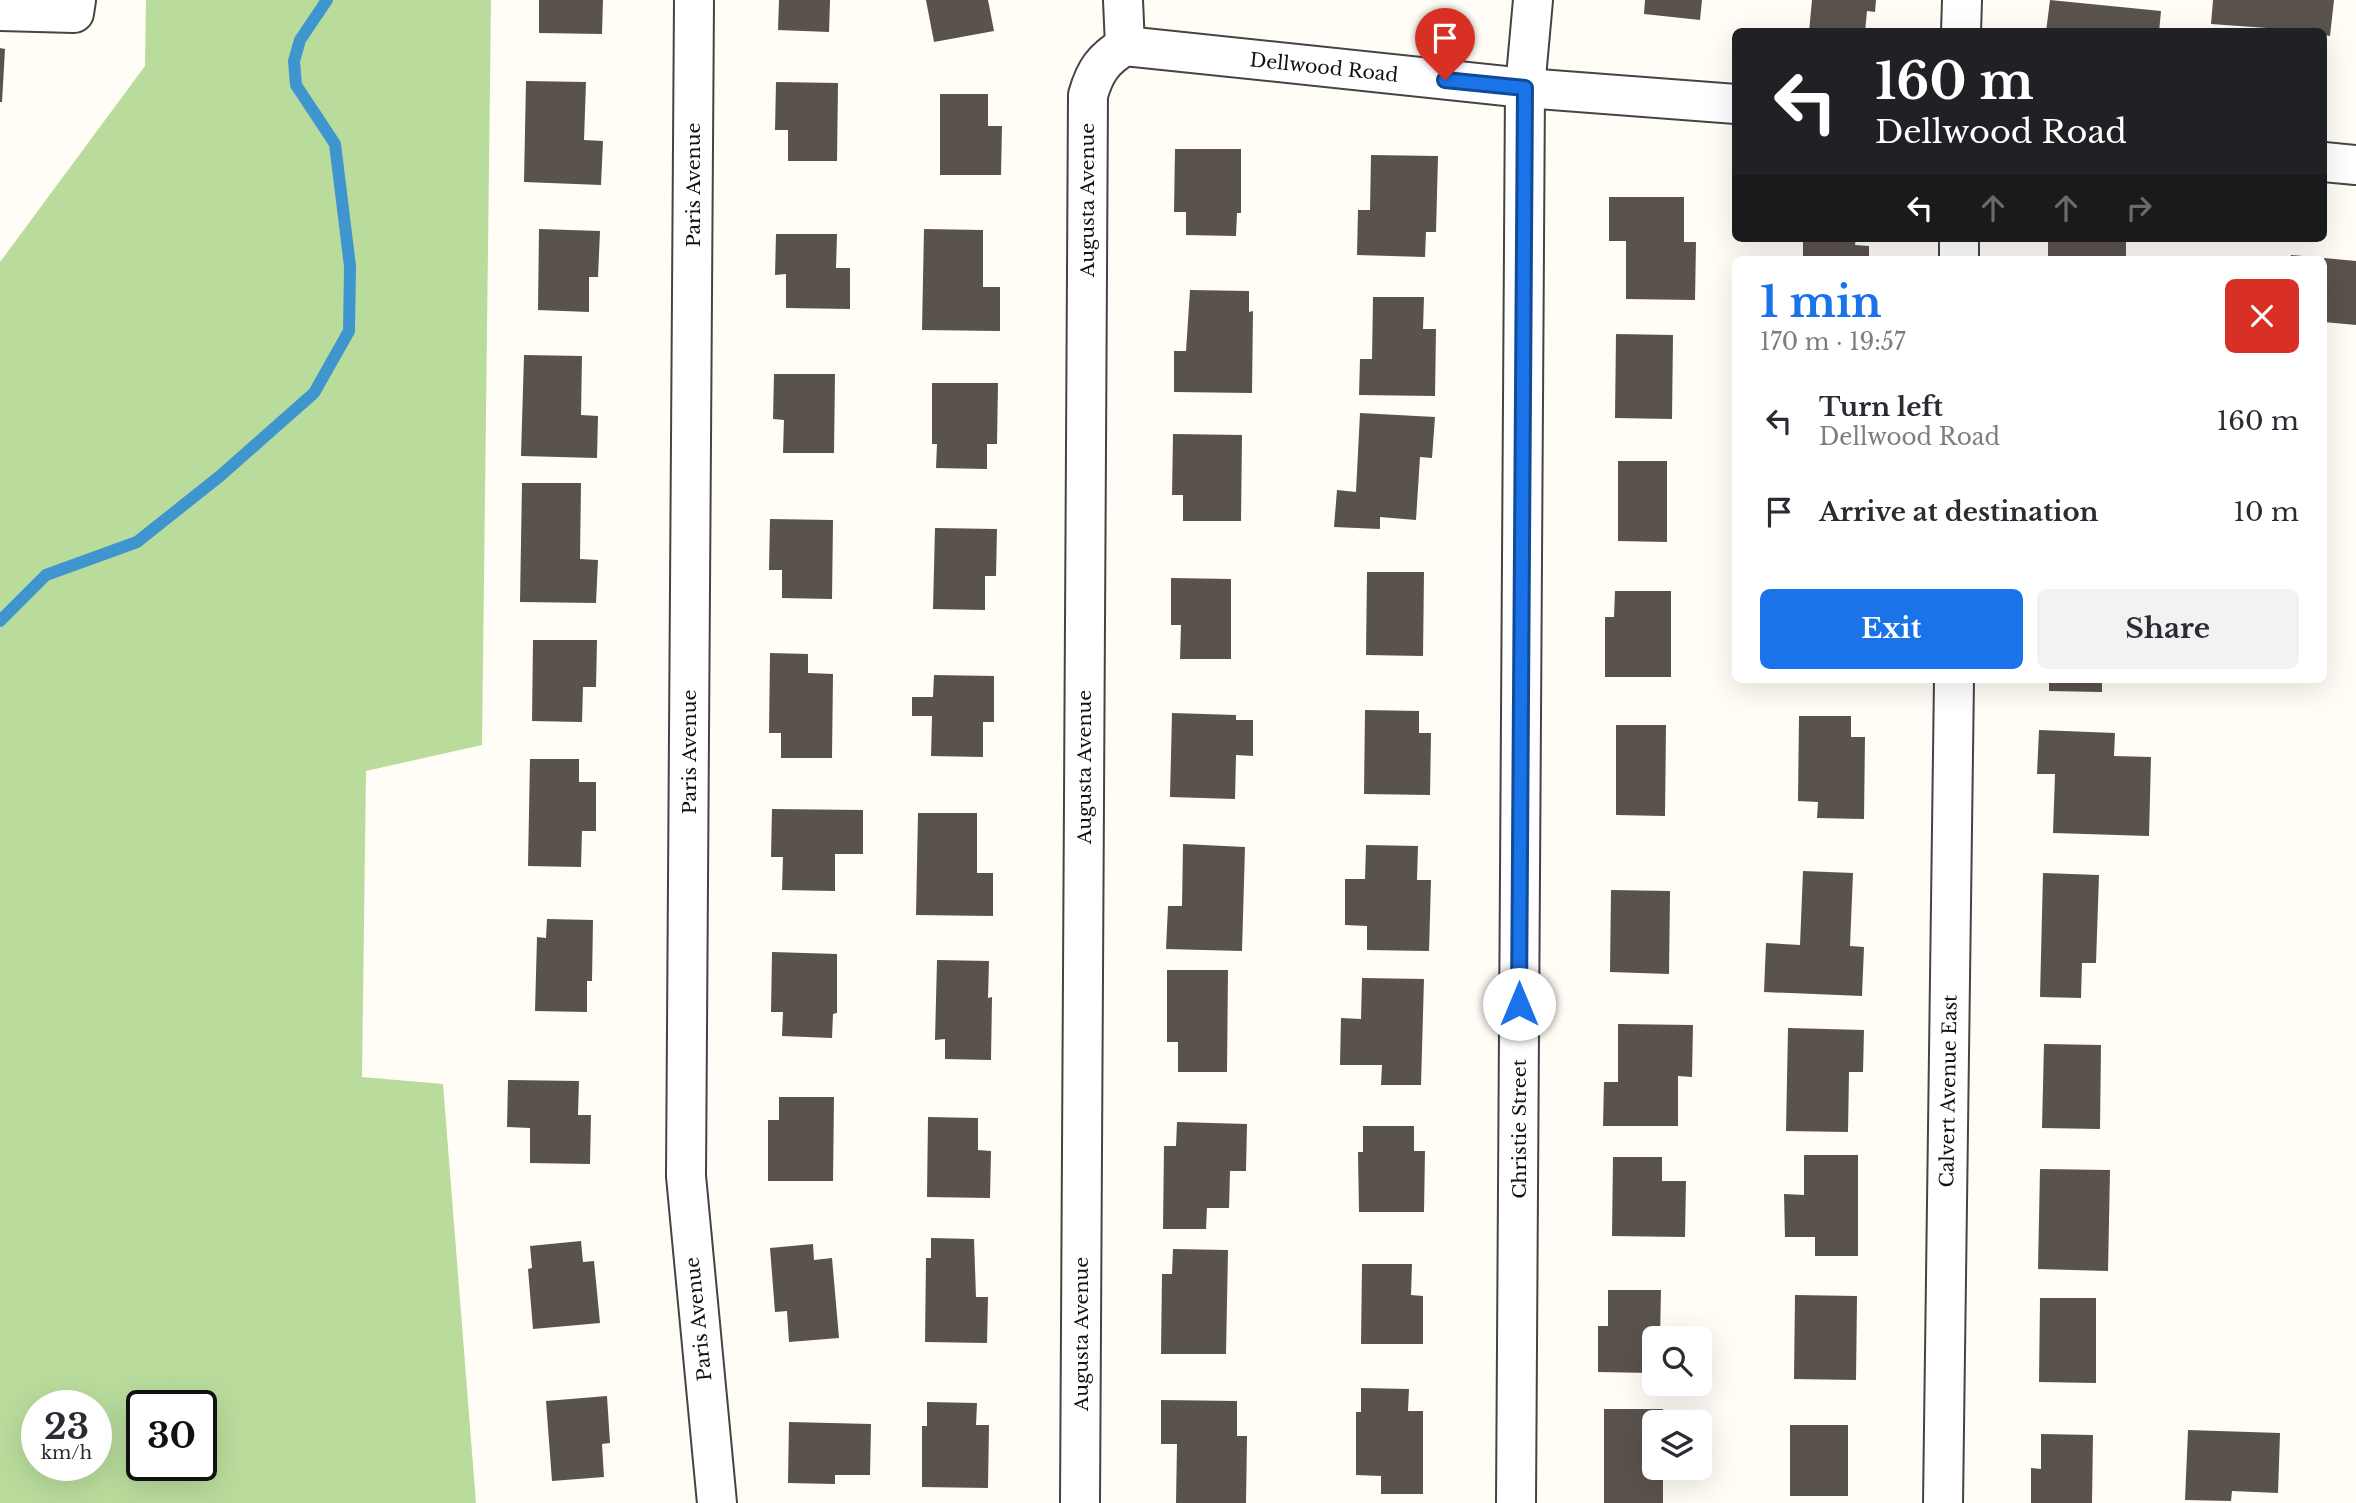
<!DOCTYPE html>
<html lang="en">
<head>
<meta charset="utf-8">
<style>
  :root { --surface:#fff; --page:#f2f2f3; --text:#2b2b33; --muted:#7c7c81; --accent:#1a73e8 }
  body { margin:0; font-family:"Libre Baskerville",serif; background:var(--page); color:var(--text); height:100vh; display:flex; flex-direction:column; font-size:26px; white-space:nowrap }
  * { box-sizing:border-box; margin:0 }
  p { font-size:23px; color:var(--muted) }
  .icon { flex:none; width:38px; height:38px; fill:none; stroke:currentColor; stroke-width:2; stroke-linecap:round; stroke-linejoin:round }
  .map { position:relative; flex:1; overflow:hidden }
  .side { position:absolute; left:1732px; top:256px; width:595px; height:427px; display:flex; flex-direction:column; background:var(--surface); border-radius:10px; box-shadow:0 7px 28px #0002 }
  .side>* { flex:none }
  .top-card { position:absolute; left:1732px; top:28px; width:595px; height:214px; border-radius:10px; box-shadow:0 7px 28px #0002; background:#202124; color:#fff; overflow:hidden }
  .tools { position:absolute; left:1642px; top:1326px; display:grid; gap:14px }
  .tools a { display:grid; place-items:center; width:70px; height:70px; border-radius:10px; background:var(--surface); box-shadow:0 7px 28px #0002; font-size:35px }
  .speed { position:absolute; left:21px; top:1390px; display:flex; gap:14px; font-size:35px; font-weight:700; text-align:center }
  .speed>* { display:grid; place-content:center; width:91px; height:91px; border-radius:50%; background:var(--surface); box-shadow:0 7px 28px #0002; line-height:1 }
  .speed small { font-size:18px; font-weight:400 }
  .speed .limit { border:4px solid #111; border-radius:10px; background:#fff; color:#111 }
  .pin { position:absolute; display:grid; place-items:center; width:60px; height:60px; color:#fff; margin:-72px -30px; border-radius:50% 50% 50% 0; rotate:-45deg; box-shadow:0 0 7px #0007 }
  .pin .icon { rotate:45deg }
  .me { position:absolute; width:77px; margin:-38px; rotate:0deg; stroke-linejoin:round; filter:drop-shadow(0 0 5px #0008) }
  .turn { display:flex; align-items:center; gap:24px; height:147px; padding:0 28px; font-size:32px }
  .turn .icon { width:91px; height:91px; stroke-width:2.5 }
  .turn b { display:block; font-size:49px; line-height:60px }
  .lanes { display:flex; align-items:center; height:66px; padding:0 28px; background:#0003; justify-content:center; gap:35px; direction:ltr }
  .lanes .off { opacity:.35 }
  .round { display:grid; place-items:center; flex:none; width:74px; height:74px; border-radius:10px; background:var(--page) }
  .overview { display:flex; align-items:center; justify-content:space-between; height:119px; padding:0 28px }
  h1 { font-size:42px; font-weight:800; line-height:52px; color:var(--accent) }
  .cta { display:flex; gap:14px; margin-top:auto; padding:14px 28px }
  .cta a { flex:1; height:80px; border-radius:10px; background:var(--accent); color:#fff; font-size:28px; font-weight:800; line-height:80px; text-align:center }
  .cta a+a { background:var(--page); color:var(--text) }
  ul { padding:0; list-style:none }
  li { display:flex; align-items:center; gap:21px; height:91px; padding:0 28px }
  li div { flex:1 }
  li b { display:block; font-size:26px }
  li em { font-style:normal }
  .map>svg:first-child { display:block }
  .forest { fill:#b9dc9c; fill-rule:evenodd }
  .lines { fill:none; stroke-linecap:round; stroke-linejoin:round }
  .stream { stroke:#3f96cf; stroke-width:12 }
  .building { fill:#5a524d }
  .minor-casing { stroke:#444; stroke-width:42 }
  .minor { stroke:#fff; stroke-width:38 }
  .route-casing { stroke:#114b97; stroke-width:18 }
  .route { stroke:#1a73e8; stroke-width:12 }
  .labels { text-anchor:middle; stroke-width:7; stroke-linejoin:round; paint-order:stroke }
  .street-label { font-size:19px; fill:#111; stroke:#fff }
</style>
</head>
<body>
<div class="map">
<svg width="2356" height="1503" viewBox="0 0 2356 1503">
  <rect width="100%" height="100%" fill="#fffdf5"/>
  <path class="forest" d="M146 0H491L482 745 366 771 362 1077 443 1084 476 1503H0V262L145 66ZM37 1405H96V1465H37ZM142 1405H201V1465H142Z"/>
  <g class="lines">
    <polyline class="stream" points="0,621 46,575 137,542 220,476 314,393 349,331 350,266 335,144 296,85 294,61 300,40 327,0"/>
  </g>
  <g class="building">
    <polygon points="539,0 603,0 602,34 539,33"/>
    <polygon points="779,0 830,0 829,32 778,30"/>
    <polygon points="926,0 988,0 994,31 934,42"/>
    <polygon points="1645,0 1702,0 1700,20 1644,14"/>
    <polygon points="1812,0 1876,0 1875,12 1867,11 1865,32 1809,32"/>
    <polygon points="2050,0 2161,11 2159,32 2046,32"/>
    <polygon points="2213,0 2334,0 2330,36 2324,35 2324,32 2211,24"/>
    <polygon points="0,48 5,49 2,102 0,102"/>
    <polygon points="526,81 586,82 584,140 603,141 601,185 524,182"/>
    <polygon points="776,82 838,83 837,161 788,161 788,130 775,130"/>
    <polygon points="940,94 988,94 988,126 1002,126 1001,175 940,175"/>
    <polygon points="1175,149 1241,149 1241,213 1237,213 1236,236 1186,235 1186,212 1174,212"/>
    <polygon points="1371,155 1438,156 1436,232 1426,232 1425,257 1357,255 1358,210 1370,210"/>
    <polygon points="1609,197 1684,197 1684,242 1696,242 1695,300 1626,299 1626,241 1609,241"/>
    <polygon points="539,229 600,231 598,277 589,277 589,312 538,310"/>
    <polygon points="924,229 983,230 983,287 1000,287 1000,331 922,330"/>
    <polygon points="776,234 837,234 836,268 850,268 850,309 786,308 786,274 775,275"/>
    <polygon points="1803,238 1856,238 1855,245 1869,246 1869,259 1803,259"/>
    <rect x="2048" y="238" width="78" height="21"/>
    <polygon points="2291,255 2315,257 2315,259 2290,259"/>
    <polygon points="2324,258 2356,261 2356,325 2324,322"/>
    <polygon points="1190,290 1249,291 1249,312 1253,311 1252,393 1174,392 1174,351 1186,351"/>
    <polygon points="1373,297 1424,297 1423,329 1436,329 1435,396 1359,395 1360,359 1372,359"/>
    <polygon points="1616,334 1673,335 1672,419 1615,418"/>
    <polygon points="524,355 582,356 581,415 598,416 597,458 521,456"/>
    <polygon points="774,374 835,374 834,453 783,453 784,420 773,419"/>
    <polygon points="932,383 998,383 997,444 987,444 987,469 936,468 937,444 932,444"/>
    <polygon points="1360,413 1435,417 1432,458 1420,457 1416,520 1380,517 1380,529 1334,527 1337,490 1356,492"/>
    <polygon points="1173,434 1242,435 1241,521 1183,521 1183,495 1172,495"/>
    <polygon points="1618,461 1667,461 1667,542 1618,541"/>
    <polygon points="522,483 581,483 580,559 598,560 596,603 520,602"/>
    <polygon points="770,519 833,520 832,599 782,598 782,570 769,570"/>
    <polygon points="935,528 997,529 996,576 985,576 985,610 933,609"/>
    <polygon points="1367,572 1424,572 1423,656 1366,655"/>
    <polygon points="1171,578 1231,579 1231,659 1180,659 1181,625 1171,625"/>
    <polygon points="1615,591 1671,591 1671,677 1605,677 1605,617 1614,617"/>
    <polygon points="533,640 597,640 596,687 583,687 582,722 532,721"/>
    <polygon points="770,653 808,654 808,673 833,674 832,758 781,758 781,733 769,733"/>
    <polygon points="934,675 994,676 994,722 983,722 983,757 931,756 932,716 912,716 912,697 933,697"/>
    <polygon points="2049,679 2102,679 2102,692 2049,691"/>
    <polygon points="1365,710 1419,711 1419,733 1431,733 1430,795 1364,794"/>
    <polygon points="1172,713 1236,715 1236,720 1253,720 1253,756 1236,755 1235,799 1170,797"/>
    <polygon points="1799,716 1851,716 1851,737 1865,737 1864,819 1817,818 1818,802 1798,801"/>
    <polygon points="1616,725 1666,725 1665,816 1616,815"/>
    <polygon points="2039,730 2115,733 2114,756 2151,757 2149,836 2053,833 2055,774 2037,774"/>
    <polygon points="530,759 579,759 579,782 596,782 596,831 582,831 581,867 528,866"/>
    <polygon points="772,809 863,810 863,854 835,854 835,891 782,890 783,857 771,857"/>
    <polygon points="918,813 977,813 977,873 993,873 993,916 916,915"/>
    <polygon points="1183,844 1245,847 1242,951 1166,949 1168,906 1182,906"/>
    <polygon points="1366,845 1418,846 1417,880 1431,880 1429,951 1367,950 1367,926 1345,925 1345,879 1365,879"/>
    <polygon points="1803,871 1853,873 1850,946 1864,947 1862,996 1764,992 1766,943 1800,945"/>
    <polygon points="2043,873 2099,875 2096,963 2082,963 2081,998 2040,997"/>
    <polygon points="1611,890 1670,891 1669,974 1610,972"/>
    <polygon points="547,919 593,920 592,981 587,981 587,1012 535,1011 537,937 546,938"/>
    <polygon points="772,952 837,954 837,1013 833,1014 832,1038 782,1036 783,1012 771,1012"/>
    <polygon points="937,960 989,961 988,998 992,997 991,1060 945,1059 945,1039 935,1040"/>
    <polygon points="1167,970 1228,970 1227,1072 1178,1072 1178,1042 1167,1042"/>
    <polygon points="1362,978 1424,979 1421,1085 1381,1085 1382,1065 1340,1065 1341,1018 1361,1019"/>
    <polygon points="1618,1024 1693,1025 1692,1077 1678,1076 1678,1126 1603,1126 1604,1082 1618,1082"/>
    <polygon points="1788,1028 1864,1030 1863,1072 1849,1072 1848,1132 1786,1131"/>
    <polygon points="2044,1044 2101,1045 2100,1129 2042,1128"/>
    <polygon points="508,1080 579,1081 578,1115 591,1115 590,1164 530,1163 530,1128 507,1127"/>
    <polygon points="779,1097 834,1097 833,1181 768,1181 768,1120 779,1120"/>
    <polygon points="928,1117 978,1118 978,1150 991,1151 990,1198 927,1197"/>
    <polygon points="1177,1122 1247,1124 1246,1171 1230,1171 1229,1208 1207,1208 1206,1229 1163,1229 1164,1146 1176,1146"/>
    <polygon points="1363,1126 1414,1126 1414,1151 1425,1151 1424,1212 1359,1212 1358,1152 1363,1152"/>
    <polygon points="1804,1155 1858,1155 1858,1256 1815,1256 1815,1237 1785,1237 1784,1194 1804,1195"/>
    <polygon points="1613,1157 1662,1157 1662,1181 1686,1181 1685,1237 1612,1236"/>
    <polygon points="2040,1169 2110,1170 2108,1271 2038,1269"/>
    <polygon points="931,1238 974,1239 976,1297 988,1297 987,1343 925,1342 926,1258 931,1258"/>
    <polygon points="581,1241 583,1262 594,1261 600,1323 533,1329 528,1269 532,1268 530,1246"/>
    <polygon points="813,1244 814,1260 832,1258 839,1338 789,1342 787,1311 775,1312 770,1248"/>
    <polygon points="1173,1249 1228,1250 1226,1354 1161,1354 1162,1274 1172,1274"/>
    <polygon points="1362,1264 1412,1264 1411,1295 1423,1296 1423,1344 1361,1344"/>
    <polygon points="1608,1290 1661,1290 1660,1339 1654,1339 1654,1373 1598,1372 1598,1326 1608,1326"/>
    <polygon points="1795,1295 1857,1296 1856,1380 1794,1379"/>
    <polygon points="2040,1298 2096,1298 2096,1383 2039,1382"/>
    <polygon points="1361,1388 1409,1389 1408,1411 1423,1411 1423,1494 1381,1494 1381,1476 1356,1475 1356,1412 1361,1412"/>
    <polygon points="607,1396 610,1443 602,1444 604,1477 552,1481 546,1401"/>
    <polygon points="1161,1400 1237,1401 1237,1436 1247,1436 1246,1503 1176,1503 1177,1444 1161,1444"/>
    <polygon points="927,1402 977,1403 976,1425 989,1425 988,1488 922,1487 922,1426 927,1426"/>
    <polygon points="1604,1409 1663,1409 1663,1423 1654,1423 1654,1468 1663,1468 1663,1503 1604,1503"/>
    <polygon points="789,1422 871,1424 870,1475 835,1475 835,1484 788,1483"/>
    <rect x="1790" y="1425" width="58" height="71"/>
    <polygon points="2188,1430 2280,1433 2278,1493 2232,1491 2231,1501 2185,1500"/>
    <polygon points="2041,1434 2093,1435 2092,1503 2031,1503 2031,1468 2041,1469"/>
  </g>
  <g class="lines">
    <g class="minor-casing">
      <g id="minor">
        <polyline points="694,0 686,1176 717,1503"/>
        <polyline points="1123,0 1125,46"/>
        <polyline points="0,11 74,13 76,0"/>
        <polyline points="1961,32 1962,0"/>
        <polyline points="1125,46 1525,88 1736,104"/>
        <polyline points="2324,162 2356,165"/>
        <polyline points="1959,259 1959,238"/>
        <path d="M1080 1503 1088 95C1095 71 1103 59 1125 46"/>
        <polyline points="1516,1503 1525,88 1533,0"/>
        <polyline points="1943,1503 1954,679"/>
      </g>
    </g>
    <use href="#minor" class="minor"/>
  </g>
  <g class="lines">
    <g class="route-casing">
      <polyline id="route" points="1445,80 1525,88 1519,1004"/>
    </g>
    <use href="#route" class="route"/>
  </g>
  <g class="labels">
    <g class="street-label">
      <text transform="translate(1324 67) rotate(6)" y="7">Dellwood Road</text>
      <text transform="translate(693 185) rotate(-90)" y="7">Paris Avenue</text>
      <text transform="translate(1087 200) rotate(-90)" y="7">Augusta Avenue</text>
      <text transform="translate(689 752) rotate(-90)" y="7">Paris Avenue</text>
      <text transform="translate(1084 767) rotate(-90)" y="7">Augusta Avenue</text>
      <text transform="translate(1948 1091) rotate(-89)" y="7">Calvert Avenue East</text>
      <text transform="translate(1519 1129) rotate(-90)" y="7">Christie Street</text>
      <text transform="translate(698 1319) rotate(-96)" y="7">Paris Avenue</text>
      <text transform="translate(1081 1334) rotate(-90)" y="7">Augusta Avenue</text>
    </g>
  </g>
</svg>
<div class="tools">
<a><svg class="icon" aria-label="search" viewBox="0 0 24 24"><circle cx="10" cy="10" r="6"/><path d="M15 15l6 6"/></svg></a>
<a><svg class="icon" aria-label="layers" viewBox="0 0 24 24"><path d="M12 4l9 5-9 5-9-5zM3 14l9 5 9-5"/></svg></a>
</div>
<div class="speed"><div>23<small>km/h</small></div><div class="limit">30</div></div>
<div class="pin" style="left:1445px;top:80px;background:#d93025"><svg class="icon" aria-label="arrive" viewBox="0 0 24 24"><path d="M6 21V4h12l-3 4 3 4H6"/></svg></div>
<svg class="me" style="left:1519px;top:1004px" viewBox="-20 -20 40 40"><circle r="19" fill="#fff"/><path d="M0-13L10 11 0 6-10 11z" fill="#1a73e8"/></svg>
<div class="top-card">
<div class="turn"><svg class="icon" aria-label="left" viewBox="0 0 24 24"><path d="M17 20v-9H6M10 6l-5 5 5 5"/></svg><div><b>160 m</b>Dellwood Road</div></div>
<div class="lanes"><svg class="icon" aria-label="left" viewBox="0 0 24 24"><path d="M17 20v-9H6M10 6l-5 5 5 5"/></svg><svg class="icon off" aria-label="ahead" viewBox="0 0 24 24"><path d="M12 20V5M6 11l6-6 6 6"/></svg><svg class="icon off" aria-label="ahead" viewBox="0 0 24 24"><path d="M12 20V5M6 11l6-6 6 6"/></svg><svg class="icon off" aria-label="right" viewBox="0 0 24 24"><path d="M7 20v-9h11M14 6l5 5-5 5"/></svg></div>
</div>
<section class="side">
<div class="overview"><div><h1>1 min</h1><p>170 m · 19:57</p></div><a class="round" style="background:#d93025;color:#fff"><svg class="icon" aria-label="close" viewBox="0 0 24 24"><path d="M6 6l12 12M18 6L6 18"/></svg></a></div>
<ul>
<li><svg class="icon" aria-label="left" viewBox="0 0 24 24"><path d="M17 20v-9H6M10 6l-5 5 5 5"/></svg><div><b>Turn left</b><p>Dellwood Road</p></div><em>160 m</em></li>
<li><svg class="icon" aria-label="arrive" viewBox="0 0 24 24"><path d="M6 21V4h12l-3 4 3 4H6"/></svg><div><b>Arrive at destination</b></div><em>10 m</em></li>
</ul>
<div class="cta"><a>Exit</a><a>Share</a></div>
</section>
</div>
</body>
</html>
